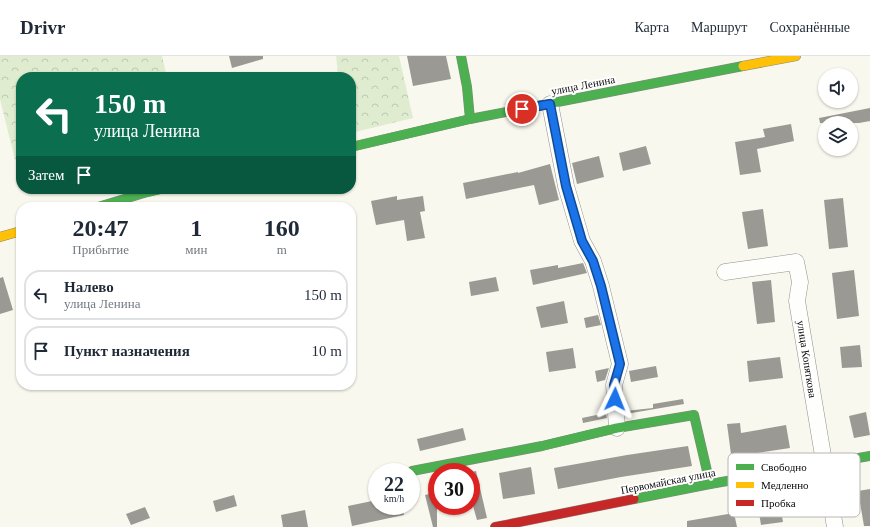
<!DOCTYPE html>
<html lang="ru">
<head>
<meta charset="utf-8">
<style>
  :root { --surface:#fff; --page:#f2f2f3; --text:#1f2937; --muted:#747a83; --line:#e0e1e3 }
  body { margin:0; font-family:"Times New Roman",serif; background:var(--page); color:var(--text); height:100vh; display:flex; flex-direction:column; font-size:15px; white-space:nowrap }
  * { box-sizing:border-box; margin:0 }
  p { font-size:13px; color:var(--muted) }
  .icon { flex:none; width:22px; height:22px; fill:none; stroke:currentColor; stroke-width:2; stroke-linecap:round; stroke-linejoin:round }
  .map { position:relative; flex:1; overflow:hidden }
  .details { position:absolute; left:16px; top:146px; width:340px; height:188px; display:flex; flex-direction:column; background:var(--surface); border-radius:16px; box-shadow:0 1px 3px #0004 }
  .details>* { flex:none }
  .banner { position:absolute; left:16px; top:16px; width:340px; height:122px; border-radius:16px; box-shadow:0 1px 3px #0004; background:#0b6e4f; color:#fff; overflow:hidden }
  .controls { position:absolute; left:818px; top:12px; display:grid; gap:8px }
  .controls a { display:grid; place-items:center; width:40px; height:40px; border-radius:50%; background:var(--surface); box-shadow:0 1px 3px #0004; font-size:20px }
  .speed { position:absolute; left:368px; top:407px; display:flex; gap:8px; font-size:20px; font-weight:700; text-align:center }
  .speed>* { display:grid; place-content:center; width:52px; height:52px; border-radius:50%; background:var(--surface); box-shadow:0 1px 3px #0004; line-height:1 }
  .speed small { font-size:10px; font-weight:400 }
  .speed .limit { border:6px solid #d22; background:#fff; color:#111 }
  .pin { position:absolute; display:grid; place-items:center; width:34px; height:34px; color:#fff; margin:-17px; border:2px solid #fff; border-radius:50%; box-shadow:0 1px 4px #0007 }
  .me { position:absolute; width:44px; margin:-22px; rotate:2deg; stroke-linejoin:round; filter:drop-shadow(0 0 3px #0008) }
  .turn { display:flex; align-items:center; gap:14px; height:84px; padding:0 12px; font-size:18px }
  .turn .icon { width:52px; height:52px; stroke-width:2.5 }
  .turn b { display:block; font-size:28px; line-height:34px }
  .then { display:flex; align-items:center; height:38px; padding:0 12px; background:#0003; gap:8px; font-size:15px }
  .eta { display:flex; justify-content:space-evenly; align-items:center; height:68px; text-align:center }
  .eta b { font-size:24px; font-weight:700; line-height:28px }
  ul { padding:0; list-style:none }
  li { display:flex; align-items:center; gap:12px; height:50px; margin:0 8px 6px; padding:0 4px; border:2px solid var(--line); border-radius:16px }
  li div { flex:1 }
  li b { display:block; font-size:15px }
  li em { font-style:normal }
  header { display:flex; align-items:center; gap:24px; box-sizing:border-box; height:56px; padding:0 20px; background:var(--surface); border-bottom:1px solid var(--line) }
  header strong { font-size:19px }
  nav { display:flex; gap:22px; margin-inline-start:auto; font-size:14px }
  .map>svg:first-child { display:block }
  .park { fill:url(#park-crowns) }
  .building { fill:#9b9994 }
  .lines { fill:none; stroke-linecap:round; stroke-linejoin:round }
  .street-casing { stroke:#92918d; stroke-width:17 }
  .fast-casing { stroke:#888883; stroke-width:10 }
  .slow-casing { stroke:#888883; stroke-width:10 }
  .jam-casing { stroke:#888883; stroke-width:10 }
  .street { stroke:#fefefc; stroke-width:16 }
  .fast { stroke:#4caf50; stroke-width:9 }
  .slow { stroke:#ffc107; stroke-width:9 }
  .jam { stroke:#c62828; stroke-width:9 }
  .route-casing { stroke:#114b97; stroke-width:10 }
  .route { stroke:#1a73e8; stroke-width:7 }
  .labels { text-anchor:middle; stroke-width:4; stroke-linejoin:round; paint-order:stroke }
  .street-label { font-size:11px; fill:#0a0a0a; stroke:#fff }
  .key { fill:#fff; stroke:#b6b6b6; stroke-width:1 }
  .key-label { font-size:11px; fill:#0a0a0a }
</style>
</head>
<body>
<header>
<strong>Drivr</strong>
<nav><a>Карта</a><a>Маршрут</a><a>Сохранённые</a></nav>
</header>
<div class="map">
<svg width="870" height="471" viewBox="0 0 870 471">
  <defs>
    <pattern id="park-crowns" width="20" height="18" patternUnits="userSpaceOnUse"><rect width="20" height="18" fill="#dfecd0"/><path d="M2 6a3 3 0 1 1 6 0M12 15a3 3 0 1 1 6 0" fill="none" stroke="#bec9b1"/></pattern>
  </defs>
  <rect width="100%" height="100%" fill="#f9f8ee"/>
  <g class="park">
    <polygon points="0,0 162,0 167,21 21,21 21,102 15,104 0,43"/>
    <polygon points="336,0 399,0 413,62 351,77 351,21 321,21 338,17"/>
  </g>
  <g class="building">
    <polygon points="229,0 263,0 263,3 232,12"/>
    <polygon points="407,0 446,0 451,23 413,30"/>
    <polygon points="870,52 870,65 859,67 820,67 819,62"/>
    <polygon points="791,68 794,85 757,93 761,116 740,119 735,86 765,81 763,73"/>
    <polygon points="646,90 651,108 623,115 619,97"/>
    <polygon points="599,100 604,121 577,128 572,107"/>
    <polygon points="550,108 559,144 539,149 534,129 466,143 463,127 518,116 518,117"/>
    <polygon points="397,140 397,144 423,140 425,155 420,156 425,182 407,185 404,164 376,169 371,145"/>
    <polygon points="843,142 848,191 829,193 824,144"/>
    <polygon points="763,153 768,190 748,193 742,156"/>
    <polygon points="583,207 587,217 533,229 530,214 558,209 558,212"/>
    <polygon points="854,214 859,260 837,263 832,217"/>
    <polygon points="3,221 13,254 0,258 0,222"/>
    <polygon points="496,221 499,235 471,240 469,226"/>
    <polygon points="771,224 775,266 757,268 752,226"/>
    <polygon points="564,245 568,267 541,272 536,251"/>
    <polygon points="598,259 601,269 586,272 584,262"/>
    <polygon points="860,289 862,311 842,312 840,291"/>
    <polygon points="573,292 576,312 549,316 546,296"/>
    <polygon points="780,301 783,322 749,326 747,305"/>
    <polygon points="656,310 658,321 631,326 629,315"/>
    <polygon points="609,312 605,324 597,326 595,315"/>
    <polygon points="683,343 684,348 626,358 625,355 653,352 653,348"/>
    <polygon points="866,356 870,379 854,382 849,360"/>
    <polygon points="606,357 606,358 607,362 583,367 582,362"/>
    <polygon points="740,367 741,377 786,369 790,392 744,399 745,404 732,406 727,368"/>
    <polygon points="463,372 466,384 420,395 417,383"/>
    <polygon points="688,390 692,410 621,421 558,433 554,412 627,399"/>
    <polygon points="531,411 535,438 503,443 499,417"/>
    <polygon points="476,415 487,462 477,464 471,443 471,416"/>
    <polygon points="870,433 870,470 864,470 858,435"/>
    <polygon points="437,436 437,471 433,471 425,439"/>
    <polygon points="234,439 237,450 216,456 213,445"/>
    <polygon points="377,444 377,450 402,450 404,459 352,470 348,450"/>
    <polygon points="780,448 783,466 761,469 758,451"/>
    <polygon points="145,451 150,462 131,469 126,458"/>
    <polygon points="305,454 308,471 283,471 281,459"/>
    <polygon points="734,457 737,471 687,471 687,465"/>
  </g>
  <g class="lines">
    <g class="street-casing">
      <g id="street">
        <polyline points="550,48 566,130 582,185 593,205 601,230 620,308 614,329 617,372"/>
        <polyline points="725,216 796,206 800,226 797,245 835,471"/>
      </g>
    </g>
    <g class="fast-casing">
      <g id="fast">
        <polyline points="461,0 467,31 470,63"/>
        <polyline points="351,91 470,63 743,10"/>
        <polyline points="98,151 144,137 161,133"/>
        <polyline points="412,415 542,390 617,372 694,359 710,428"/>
        <polyline points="634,443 710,428 870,400"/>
      </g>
    </g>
    <g class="slow-casing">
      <g id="slow">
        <polyline points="743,10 796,0"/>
        <polyline points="0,181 21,175"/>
      </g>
    </g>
    <g class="jam-casing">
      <polyline id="jam" points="495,471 634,443"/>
    </g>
    <use href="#street" class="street"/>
    <use href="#fast" class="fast"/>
    <use href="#slow" class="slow"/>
    <use href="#jam" class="jam"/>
  </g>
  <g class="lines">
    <g class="route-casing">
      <polyline id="route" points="522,53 550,48 566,130 582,185 593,205 601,230 620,308 614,329 615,343"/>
    </g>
    <use href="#route" class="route"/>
  </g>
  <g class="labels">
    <g class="street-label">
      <text transform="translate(583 29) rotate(-11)" y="4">улица Ленина</text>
      <text transform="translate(807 303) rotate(81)" y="4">улица Копяткова</text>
      <text transform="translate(668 425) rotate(-11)" y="4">Первомайская улица</text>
    </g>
  </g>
  <rect x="728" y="397" width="132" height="64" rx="6" class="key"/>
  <rect x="736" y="408" width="18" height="6" fill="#4caf50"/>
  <rect x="736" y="426" width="18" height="6" fill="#ffc107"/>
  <rect x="736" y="444" width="18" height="6" fill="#c62828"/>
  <g class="key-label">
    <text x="761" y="415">Свободно</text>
    <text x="761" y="433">Медленно</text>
    <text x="761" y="451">Пробка</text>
  </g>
</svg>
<div class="controls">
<a><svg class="icon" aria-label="sound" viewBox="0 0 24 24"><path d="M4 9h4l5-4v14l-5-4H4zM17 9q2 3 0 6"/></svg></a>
<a><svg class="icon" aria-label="layers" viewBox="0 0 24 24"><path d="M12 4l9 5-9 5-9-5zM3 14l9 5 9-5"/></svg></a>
</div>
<div class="speed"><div>22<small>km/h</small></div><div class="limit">30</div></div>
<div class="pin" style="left:522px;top:53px;background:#d93025"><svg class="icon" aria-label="arrive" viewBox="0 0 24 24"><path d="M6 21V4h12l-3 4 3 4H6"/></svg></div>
<svg class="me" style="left:615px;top:343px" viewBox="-20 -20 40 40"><path d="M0-17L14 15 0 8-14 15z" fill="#1a73e8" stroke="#fff" stroke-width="4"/></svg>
<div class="banner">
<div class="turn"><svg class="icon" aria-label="left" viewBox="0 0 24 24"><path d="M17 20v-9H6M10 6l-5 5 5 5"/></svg><div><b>150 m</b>улица Ленина</div></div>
<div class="then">Затем<svg class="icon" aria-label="arrive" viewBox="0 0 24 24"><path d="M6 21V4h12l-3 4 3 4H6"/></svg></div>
</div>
<section class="details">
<div class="eta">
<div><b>20:47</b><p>Прибытие</p></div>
<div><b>1</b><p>мин</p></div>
<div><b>160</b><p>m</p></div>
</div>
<ul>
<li><svg class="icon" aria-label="left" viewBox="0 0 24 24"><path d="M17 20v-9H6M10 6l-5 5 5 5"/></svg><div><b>Налево</b><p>улица Ленина</p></div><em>150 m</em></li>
<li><svg class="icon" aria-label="arrive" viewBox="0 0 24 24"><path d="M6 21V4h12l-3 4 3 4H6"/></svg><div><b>Пункт назначения</b></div><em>10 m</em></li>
</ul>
</section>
</div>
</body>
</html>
